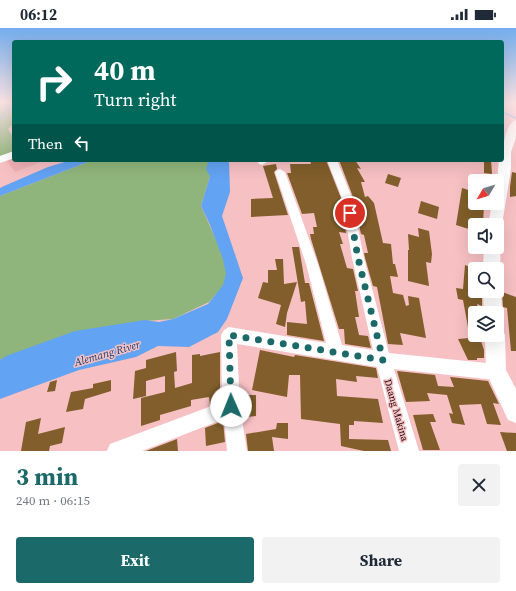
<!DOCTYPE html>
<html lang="en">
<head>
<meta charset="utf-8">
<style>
  :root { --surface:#fff; --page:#f2f2f3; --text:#1f2937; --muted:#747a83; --accent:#1c6969 }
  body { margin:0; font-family:"Source Serif 4",serif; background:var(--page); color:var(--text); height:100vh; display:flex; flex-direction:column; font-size:15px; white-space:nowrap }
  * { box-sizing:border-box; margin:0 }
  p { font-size:13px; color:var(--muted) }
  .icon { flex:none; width:22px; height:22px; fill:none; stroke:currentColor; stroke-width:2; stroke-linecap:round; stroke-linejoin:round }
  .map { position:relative; height:423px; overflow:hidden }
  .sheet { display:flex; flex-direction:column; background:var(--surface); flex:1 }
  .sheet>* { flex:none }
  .guide { position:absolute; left:12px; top:12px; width:492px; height:122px; border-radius:4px; box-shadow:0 4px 16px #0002; background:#00695c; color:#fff; overflow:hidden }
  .needle { width:26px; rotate:232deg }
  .tools { position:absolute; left:468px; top:146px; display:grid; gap:8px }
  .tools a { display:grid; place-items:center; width:36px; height:36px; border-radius:4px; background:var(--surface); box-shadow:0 4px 16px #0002; font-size:20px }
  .pin { position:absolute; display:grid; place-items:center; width:34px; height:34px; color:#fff; margin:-17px; border:2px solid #fff; border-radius:50%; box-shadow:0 1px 4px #0007 }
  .me { position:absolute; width:44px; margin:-22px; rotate:359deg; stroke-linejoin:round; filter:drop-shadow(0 0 3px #0008) }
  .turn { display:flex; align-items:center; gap:14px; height:84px; padding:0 16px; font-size:18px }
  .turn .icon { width:52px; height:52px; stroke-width:2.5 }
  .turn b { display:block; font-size:28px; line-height:34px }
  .then { display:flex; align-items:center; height:38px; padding:0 16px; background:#0003; gap:8px; font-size:15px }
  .round { display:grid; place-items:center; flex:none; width:42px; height:42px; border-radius:4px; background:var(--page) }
  .summary { display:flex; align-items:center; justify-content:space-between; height:68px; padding:0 16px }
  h1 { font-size:24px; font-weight:700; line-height:30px; color:var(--accent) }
  .button { display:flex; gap:8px; margin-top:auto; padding:8px 16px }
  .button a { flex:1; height:46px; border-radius:4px; background:var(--accent); color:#fff; font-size:16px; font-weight:700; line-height:46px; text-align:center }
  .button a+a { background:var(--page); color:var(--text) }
  .status { display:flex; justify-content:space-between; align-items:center; height:28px; padding:0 20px; background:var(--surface); direction:ltr }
  .status svg { height:11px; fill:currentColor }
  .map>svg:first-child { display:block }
  .built { fill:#efb1b5 }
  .green { fill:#90b57c }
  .water { fill:#63a3f3 }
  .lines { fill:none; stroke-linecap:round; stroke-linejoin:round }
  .stream { stroke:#63a3f3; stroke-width:1.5 }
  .building { fill:#815e2b }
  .minor { fill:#fff; fill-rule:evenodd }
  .major { fill:#fff; fill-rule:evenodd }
  .route { stroke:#1c6969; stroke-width:7; stroke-dasharray:0 12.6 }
  .labels { text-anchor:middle; stroke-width:3; stroke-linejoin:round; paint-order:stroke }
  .street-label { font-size:10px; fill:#1d0b0d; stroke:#f7c0c3 }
  .water-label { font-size:11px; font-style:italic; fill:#174275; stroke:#f7c0c3 }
</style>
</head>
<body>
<div class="status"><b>06:12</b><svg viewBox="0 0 49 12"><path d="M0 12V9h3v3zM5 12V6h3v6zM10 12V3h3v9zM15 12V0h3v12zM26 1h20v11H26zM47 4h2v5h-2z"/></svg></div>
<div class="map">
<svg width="516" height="423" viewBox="0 0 516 423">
  <rect width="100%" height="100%" fill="#f7c0c3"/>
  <polygon class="built" points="14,130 14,132 46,132 15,144 7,133"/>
  <g class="green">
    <polygon points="0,74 14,74 14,96 8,101 14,110 14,123 0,128"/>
    <polygon points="93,132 209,132 210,148 201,178 232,248 209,274 173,291 144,293 0,333 0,168"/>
  </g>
  <g class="water">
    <polygon points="71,132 93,132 0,168 0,160 4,158 48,139"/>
    <polygon points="209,132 229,132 230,164 222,188 243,250 227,291 218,304 189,319 158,318 136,329 79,342 0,371 0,332 6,328 75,303 145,292 159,294 173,291 208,276 223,257 226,246 223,231 210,197 201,178 210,148 206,141"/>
  </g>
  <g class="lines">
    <g class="stream">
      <polyline points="502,84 516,90"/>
      <polyline points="0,91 9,79 6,74"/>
    </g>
  </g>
  <g class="building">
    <polygon points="310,132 326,132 341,170 346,205 339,204 343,216 340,216 347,240 353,241 358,263 355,263 359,289 355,289 359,307 368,308 371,320 345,316 344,301 339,301 311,211 310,206 314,206 313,199 317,199 314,185 302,186 287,145 291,145 290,136 311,136"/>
    <polygon points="339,132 355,132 361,141 357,140 365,154 361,154 365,169 368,168 374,175 383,215 391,216 393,236 395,236 398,249 390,248 393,265 403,267 406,278 409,277 408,268 419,270 426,310 400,305 403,317 388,316 377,259 373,258 365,230 364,225 368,225 364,207 361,206 353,169"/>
    <polygon points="484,132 491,132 492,146 484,145"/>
    <polygon points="276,136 277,141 274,144 288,187 251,189 251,171 273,170 263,138"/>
    <polygon points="512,144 516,145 516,168 510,169 510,159"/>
    <polygon points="388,146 401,150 398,159 385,155"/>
    <polygon points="462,160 475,164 475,175 484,175 483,197 475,197 475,203 456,197"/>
    <polygon points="421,173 439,179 437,191 418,185"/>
    <polygon points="418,200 429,203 432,226 431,235 426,234 429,258 408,253 408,222 409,222 408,206 419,209"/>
    <polygon points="292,219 299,219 305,255 309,255 324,313 287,307 287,294 307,296 305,273 301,274"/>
    <polygon points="275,231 283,231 284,256 297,254 287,285 285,299 276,296 281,277 258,270 263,254 268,255 268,242 277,242"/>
    <polygon points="465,237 475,241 475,265 482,268 482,278 477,276 479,285 475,285 475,307 479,307 484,322 484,330 477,330 477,332 468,332 458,311 470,310 463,272 458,271 456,260 463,261"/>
    <polygon points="502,264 516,269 516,323 511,323 507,280 503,279"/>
    <polygon points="260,322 294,329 295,327 376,340 378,350 356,348 357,354 336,351 337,368 378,371 383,395 354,393 354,397 349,397 349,411 388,412 391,423 364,423 341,418 340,396 301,391 300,347 289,347 287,369 252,362"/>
    <polygon points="176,324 177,343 174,344 175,360 192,355 192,327 200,326 200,328 220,324 220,373 210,377 209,369 191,372 191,378 160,387 160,392 141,398 141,370 165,364 165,348 146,353 146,368 133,371 135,343 146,340 146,332"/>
    <polygon points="397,343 435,347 438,358 454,359 450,349 488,353 499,376 493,375 501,397 487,396 481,376 459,377 465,397 452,395 449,385 453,386 447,367 427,365 430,373 406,374"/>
    <polygon points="57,352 55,363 47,364 50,354"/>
    <polygon points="111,352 111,363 85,371 83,381 66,384 71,364 93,360 93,356"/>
    <polygon points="247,367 256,367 256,388 247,389"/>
    <polygon points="433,386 436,394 430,394 440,422 423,422 413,387"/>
    <polygon points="41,390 38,406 65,399 62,415 50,418 49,423 21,423 26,394"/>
    <polygon points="223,393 225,414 206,418 205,400"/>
    <polygon points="277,395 288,395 288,411 272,409 274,423 248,423 246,406 276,401"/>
    <polygon points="500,404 516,405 516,423 507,423"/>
    <polygon points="177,411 178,423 146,423"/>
  </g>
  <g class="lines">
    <g class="minor">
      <polygon points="257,132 267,132 267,134 262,137 259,136"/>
      <polygon points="327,132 337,132 352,170 364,230 389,325 496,336 502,338 504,344 502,350 496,352 394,341 419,423 399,423 377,339 237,316 240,379 247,423 227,423 224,391 142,423 107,423 110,416 222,374 221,307 224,302 229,299 326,315 306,236 275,144 277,142 280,141 285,144 318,236 342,317 373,322 352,230 342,170"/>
    </g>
    <g class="major">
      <path d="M516 92V109L511 124V141L502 197 500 201 497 202V197H488L492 175H497V153L499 132H502C502 122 505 95 516 92Z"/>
      <polygon points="14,123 14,130 0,135 0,128"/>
      <path d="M497 215C502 222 501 238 497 245V241H483L484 219H497Z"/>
      <path d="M497 257C503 265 503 282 499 291L497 292V285H484L483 263H497Z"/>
      <polygon points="497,298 502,300 505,307 506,342 516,361 516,395 508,392 486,344 485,307 497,307"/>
    </g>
  </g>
  <linearGradient id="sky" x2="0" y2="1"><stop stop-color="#73adec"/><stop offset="0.56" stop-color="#fbe3e4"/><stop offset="1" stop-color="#fbe3e4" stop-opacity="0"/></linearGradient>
  <rect width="516" height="133" fill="url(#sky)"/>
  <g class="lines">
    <polyline class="route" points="231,378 229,307 383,332 358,230 350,185"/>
  </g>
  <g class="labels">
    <g class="street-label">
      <text transform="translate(397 382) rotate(74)" y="4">Daang Makina</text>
    </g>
    <g class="water-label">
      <text transform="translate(107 325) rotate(-16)" y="4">Alemang River</text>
    </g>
  </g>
</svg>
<div class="tools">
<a><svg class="needle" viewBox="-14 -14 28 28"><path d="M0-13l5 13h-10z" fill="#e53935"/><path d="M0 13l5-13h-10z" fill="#747a83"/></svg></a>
<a><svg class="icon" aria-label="sound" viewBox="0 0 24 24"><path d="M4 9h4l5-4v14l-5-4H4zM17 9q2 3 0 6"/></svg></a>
<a><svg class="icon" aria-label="search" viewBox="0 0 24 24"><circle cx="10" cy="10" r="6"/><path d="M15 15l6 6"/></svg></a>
<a><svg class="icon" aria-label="layers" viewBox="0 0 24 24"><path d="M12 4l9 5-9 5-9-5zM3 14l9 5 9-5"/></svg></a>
</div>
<div class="pin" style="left:350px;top:185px;background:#d93025"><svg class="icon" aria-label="arrive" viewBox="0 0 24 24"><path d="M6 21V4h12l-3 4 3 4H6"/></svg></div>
<svg class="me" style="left:231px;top:378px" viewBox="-20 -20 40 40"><circle r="19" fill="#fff"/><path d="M0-13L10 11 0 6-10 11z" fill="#1c6969"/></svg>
<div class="guide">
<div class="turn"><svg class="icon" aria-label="right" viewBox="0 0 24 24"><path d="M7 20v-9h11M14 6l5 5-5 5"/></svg><div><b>40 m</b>Turn right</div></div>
<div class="then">Then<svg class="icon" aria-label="left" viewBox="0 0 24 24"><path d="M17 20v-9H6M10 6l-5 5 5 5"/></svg></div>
</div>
</div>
<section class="sheet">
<div class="summary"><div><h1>3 min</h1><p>240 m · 06:15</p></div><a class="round"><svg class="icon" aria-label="close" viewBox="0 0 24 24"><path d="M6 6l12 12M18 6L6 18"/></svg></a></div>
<div class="button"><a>Exit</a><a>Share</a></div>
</section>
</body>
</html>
